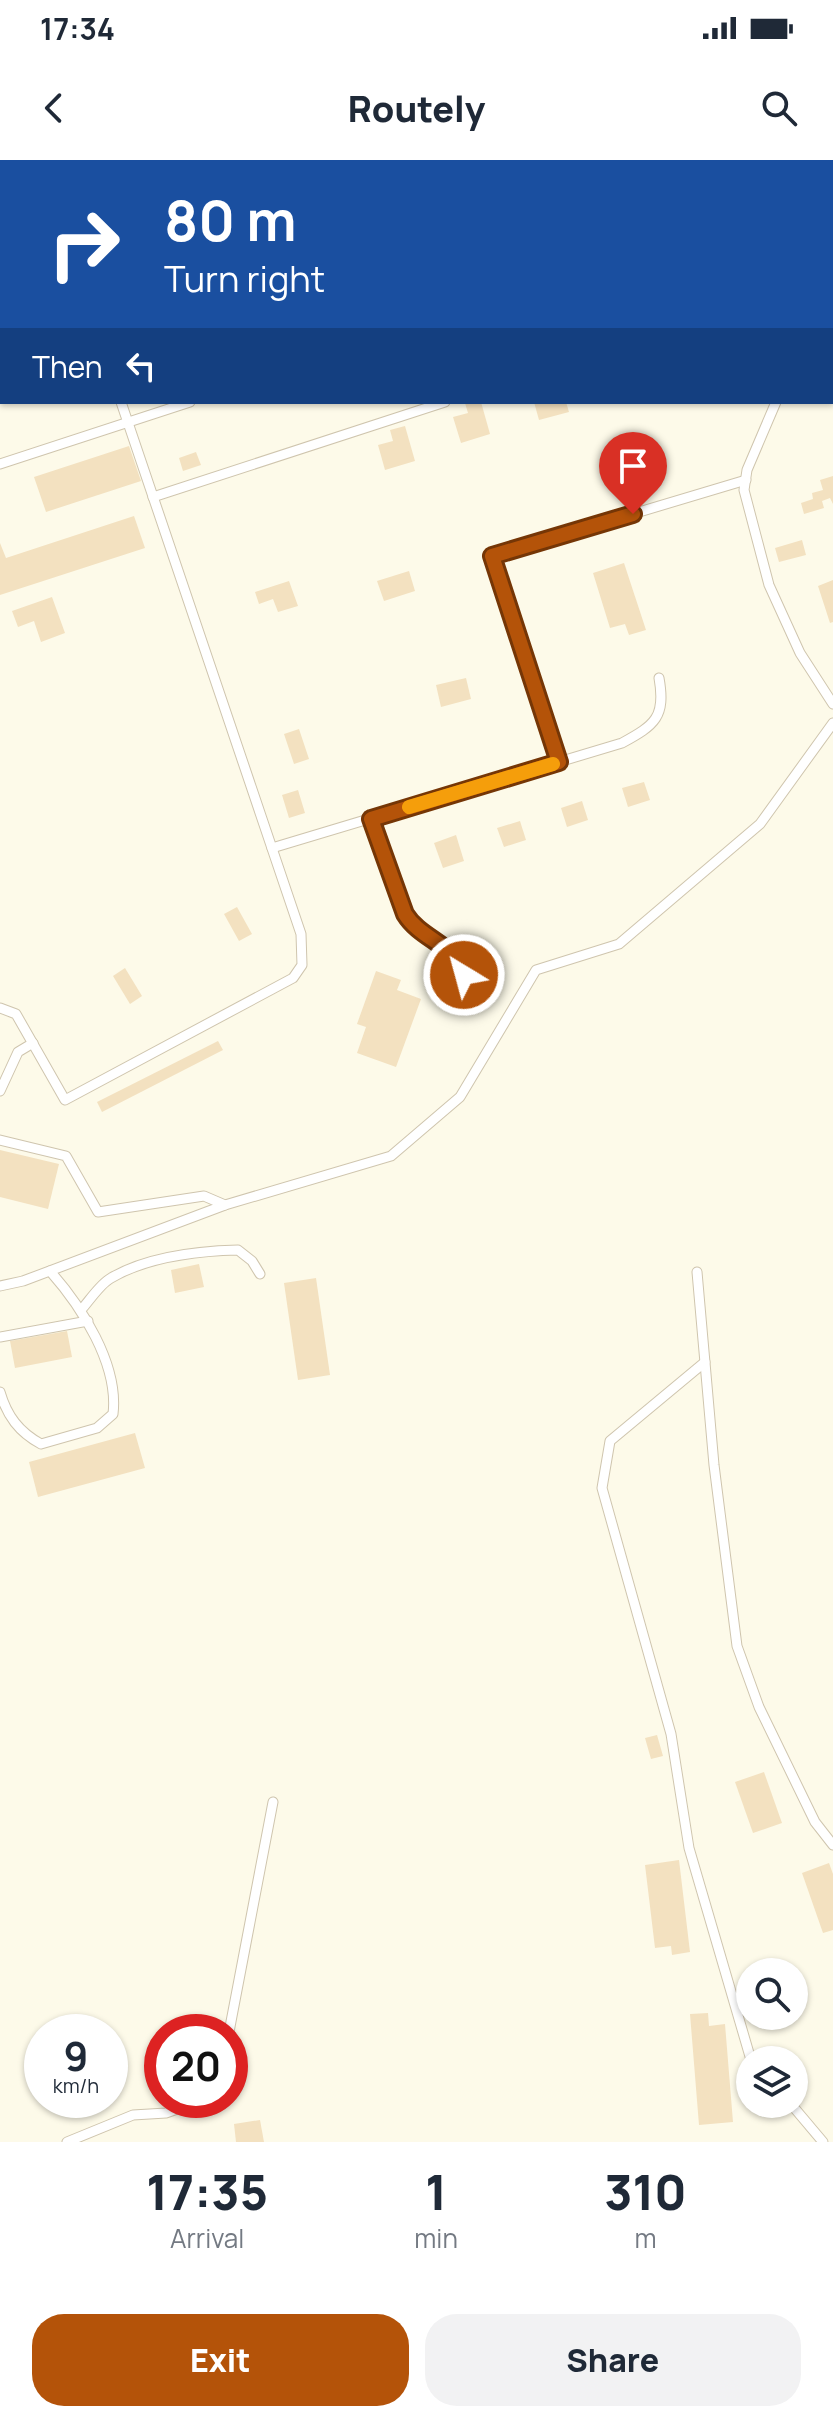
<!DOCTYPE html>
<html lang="en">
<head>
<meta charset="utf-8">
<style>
  :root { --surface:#fff; --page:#f2f2f3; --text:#1f2937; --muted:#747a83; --accent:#b45309 }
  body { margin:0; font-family:Manrope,sans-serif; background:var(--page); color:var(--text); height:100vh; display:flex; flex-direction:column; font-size:30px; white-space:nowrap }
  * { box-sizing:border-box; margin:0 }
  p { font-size:26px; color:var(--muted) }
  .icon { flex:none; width:44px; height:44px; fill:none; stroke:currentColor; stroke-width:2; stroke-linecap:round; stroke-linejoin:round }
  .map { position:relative; height:1982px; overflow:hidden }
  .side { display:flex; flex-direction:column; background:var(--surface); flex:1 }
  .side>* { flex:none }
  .banner { position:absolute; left:0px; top:0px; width:834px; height:244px; box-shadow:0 2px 6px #0004; background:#1a4fa0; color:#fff; overflow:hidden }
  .controls { position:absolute; left:736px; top:1798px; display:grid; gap:16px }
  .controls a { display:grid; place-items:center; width:72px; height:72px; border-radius:50%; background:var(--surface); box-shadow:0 2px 6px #0004; font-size:40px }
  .speed { position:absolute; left:24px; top:1854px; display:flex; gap:16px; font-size:40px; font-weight:700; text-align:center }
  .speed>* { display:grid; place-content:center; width:104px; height:104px; border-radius:50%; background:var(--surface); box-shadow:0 2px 6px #0004; line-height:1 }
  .speed small { font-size:20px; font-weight:400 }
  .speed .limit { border:12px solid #d22; background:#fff; color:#111 }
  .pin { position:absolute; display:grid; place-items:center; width:68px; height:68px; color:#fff; margin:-82px -34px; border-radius:50% 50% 50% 0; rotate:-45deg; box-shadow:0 0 8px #0007 }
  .pin .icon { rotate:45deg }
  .me { position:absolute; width:88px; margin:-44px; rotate:323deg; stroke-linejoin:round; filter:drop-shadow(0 0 6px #0008) }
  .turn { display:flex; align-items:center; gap:28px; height:168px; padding:0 32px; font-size:36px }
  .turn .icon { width:104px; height:104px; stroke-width:2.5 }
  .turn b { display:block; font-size:56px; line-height:68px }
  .then { display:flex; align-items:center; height:76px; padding:0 32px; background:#0003; gap:16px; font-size:30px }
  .eta { display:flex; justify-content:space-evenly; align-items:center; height:136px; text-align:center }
  .eta b { font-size:48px; font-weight:800; line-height:56px }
  .primary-button { display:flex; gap:16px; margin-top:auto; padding:16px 32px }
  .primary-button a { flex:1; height:92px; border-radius:32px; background:var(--accent); color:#fff; font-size:32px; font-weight:800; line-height:92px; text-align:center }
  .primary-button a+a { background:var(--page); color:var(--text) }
  .status { display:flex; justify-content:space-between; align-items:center; height:56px; padding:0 40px; background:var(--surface); direction:ltr }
  .status svg { height:22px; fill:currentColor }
  header { display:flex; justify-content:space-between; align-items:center; height:104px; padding:0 32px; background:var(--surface); font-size:36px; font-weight:800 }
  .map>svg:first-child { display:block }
  .building { fill:#f3e1c0 }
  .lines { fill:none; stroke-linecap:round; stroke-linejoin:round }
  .lane-casing { stroke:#cfc5ae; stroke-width:11 }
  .lane { stroke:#fff; stroke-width:9 }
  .route-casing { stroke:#753606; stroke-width:20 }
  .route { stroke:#b45309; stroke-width:14 }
  .slow { stroke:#f59e0b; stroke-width:14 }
</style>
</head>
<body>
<div class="status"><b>17:34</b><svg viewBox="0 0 49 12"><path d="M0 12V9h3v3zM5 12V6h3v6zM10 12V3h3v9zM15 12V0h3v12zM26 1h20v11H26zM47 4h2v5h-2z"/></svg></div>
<header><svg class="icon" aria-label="back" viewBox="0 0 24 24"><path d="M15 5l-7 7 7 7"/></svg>Routely<svg class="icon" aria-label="search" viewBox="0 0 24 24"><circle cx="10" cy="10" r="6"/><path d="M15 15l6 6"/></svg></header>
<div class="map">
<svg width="833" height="1982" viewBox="0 0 833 1982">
  <rect width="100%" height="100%" fill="#fdfae9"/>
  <g class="building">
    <polygon points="481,242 490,274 461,283 453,257 468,253 465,243"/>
    <polygon points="534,242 566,242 569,252 539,260"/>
    <polygon points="405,266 415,301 385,310 378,285 393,281 390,270"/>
    <polygon points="129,286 141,321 46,352 34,317"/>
    <polygon points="196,292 201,305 183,311 179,298"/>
    <polygon points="833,316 833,344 830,338 822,341 824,348 804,354 801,343 813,339 812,333 823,330 820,320"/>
    <polygon points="134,356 145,388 0,435 0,383 6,398"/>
    <polygon points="802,380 806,395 779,402 775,388"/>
    <polygon points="624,403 646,470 629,475 625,464 610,468 593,413"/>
    <polygon points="409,411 415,431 384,441 377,421"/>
    <polygon points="833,420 833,462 830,463 818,426"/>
    <polygon points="289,421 298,446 278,452 273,439 259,444 255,432"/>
    <polygon points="52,437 65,473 41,482 34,461 18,467 12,451"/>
    <polygon points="466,518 471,539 441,547 436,525"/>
    <polygon points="299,569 309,599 294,604 284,574"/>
    <polygon points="644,622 650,640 628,647 622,628"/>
    <polygon points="298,630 305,653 289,658 282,635"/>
    <polygon points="582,641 588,660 567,667 561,648"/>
    <polygon points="520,661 526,680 504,687 497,668"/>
    <polygon points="456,675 464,701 443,708 434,683"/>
    <polygon points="237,747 252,774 239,781 224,754"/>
    <polygon points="125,808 142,836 130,844 113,816"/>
    <polygon points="376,811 401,820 397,830 421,839 396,907 357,893 366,867 357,864"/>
    <polygon points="218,881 223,890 102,952 97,942"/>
    <polygon points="0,990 59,1004 48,1049 0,1037"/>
    <polygon points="199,1104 204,1127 175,1133 171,1110"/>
    <polygon points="316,1118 330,1215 298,1220 284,1123"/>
    <polygon points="67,1171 72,1197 15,1208 10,1181"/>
    <polygon points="135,1273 145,1308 38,1337 29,1302"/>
    <polygon points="657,1575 663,1596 651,1599 645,1578"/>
    <polygon points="764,1612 782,1663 753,1673 735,1622"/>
    <polygon points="679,1700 690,1792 672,1795 671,1786 655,1788 645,1705"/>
    <polygon points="829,1703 833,1714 833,1770 823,1773 802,1713"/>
    <polygon points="708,1853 709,1866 725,1864 733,1962 699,1965 690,1854"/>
    <polygon points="260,1960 264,1982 236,1982 234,1964"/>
  </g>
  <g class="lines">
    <g class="lane-casing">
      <g id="lane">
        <polyline points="829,0 830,2"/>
        <polyline points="451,2 457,0"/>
        <polyline points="832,11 833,15"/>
        <polyline points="832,31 833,31"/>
        <polyline points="832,103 833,100"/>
        <polyline points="0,150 2,149"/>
        <polyline points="776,242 747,310 744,330 769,425 800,493 833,544"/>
        <polyline points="0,304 190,242"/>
        <polyline points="153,337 445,242"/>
        <polyline points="559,602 492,396 746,320"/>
        <path d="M371 659C378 681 397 749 410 764 433 787 474 788 459 830"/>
        <path d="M272 688 622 583C655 565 666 557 659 518"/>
        <polyline points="0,848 16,854 65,940 293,818 302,805 301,774 121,242"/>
        <polyline points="0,931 18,892 33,883"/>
        <polyline points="0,980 66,996 98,1052 204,1036 225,1045"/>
        <polyline points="697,1112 714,1305 737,1486 759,1547 815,1662 833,1685"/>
        <polyline points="0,1126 23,1121 225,1045 391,996 460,937 536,810 619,784 760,664 833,563"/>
        <path d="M81 1150C90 1140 100 1124 111 1118 147 1097 197 1091 238 1090L252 1101 260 1114"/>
        <polyline points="0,1177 88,1161"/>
        <polyline points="705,1202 610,1281 602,1328 671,1574 689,1688 751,1900"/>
        <path d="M0 1232C7 1256 19 1272 41 1284L97 1268 113 1254C119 1204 81 1146 50 1111"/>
        <polyline points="229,1872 273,1642"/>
        <polyline points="791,1944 823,1982"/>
        <polyline points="67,1982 133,1955 166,1953 203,1940"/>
      </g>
    </g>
    <use href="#lane" class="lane"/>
  </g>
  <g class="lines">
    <g class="route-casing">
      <path id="route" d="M464 815C455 784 421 780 405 754L371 659 559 602 492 396 633 354"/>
    </g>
    <use href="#route" class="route"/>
    <polyline class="slow" points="409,647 553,604"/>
  </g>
</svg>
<div class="controls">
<a><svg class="icon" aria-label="search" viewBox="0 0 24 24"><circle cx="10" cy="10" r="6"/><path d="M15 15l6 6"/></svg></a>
<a><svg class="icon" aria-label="layers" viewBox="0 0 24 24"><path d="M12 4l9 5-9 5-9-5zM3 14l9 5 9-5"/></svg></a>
</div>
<div class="speed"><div>9<small>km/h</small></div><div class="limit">20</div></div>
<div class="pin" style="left:633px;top:354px;background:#d93025"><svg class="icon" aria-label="arrive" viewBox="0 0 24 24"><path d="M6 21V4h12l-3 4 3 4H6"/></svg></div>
<svg class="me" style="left:464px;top:815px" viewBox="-20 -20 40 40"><circle r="17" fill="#b45309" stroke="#fff" stroke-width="3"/><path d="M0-11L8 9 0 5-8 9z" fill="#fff"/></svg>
<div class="banner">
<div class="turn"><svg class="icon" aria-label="right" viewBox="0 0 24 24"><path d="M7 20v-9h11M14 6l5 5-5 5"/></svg><div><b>80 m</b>Turn right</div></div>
<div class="then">Then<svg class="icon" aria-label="left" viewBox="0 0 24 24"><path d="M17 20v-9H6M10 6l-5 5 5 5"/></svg></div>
</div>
</div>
<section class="side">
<div class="eta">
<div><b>17:35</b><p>Arrival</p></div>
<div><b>1</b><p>min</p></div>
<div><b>310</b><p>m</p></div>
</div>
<div class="primary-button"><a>Exit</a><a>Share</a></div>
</section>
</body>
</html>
